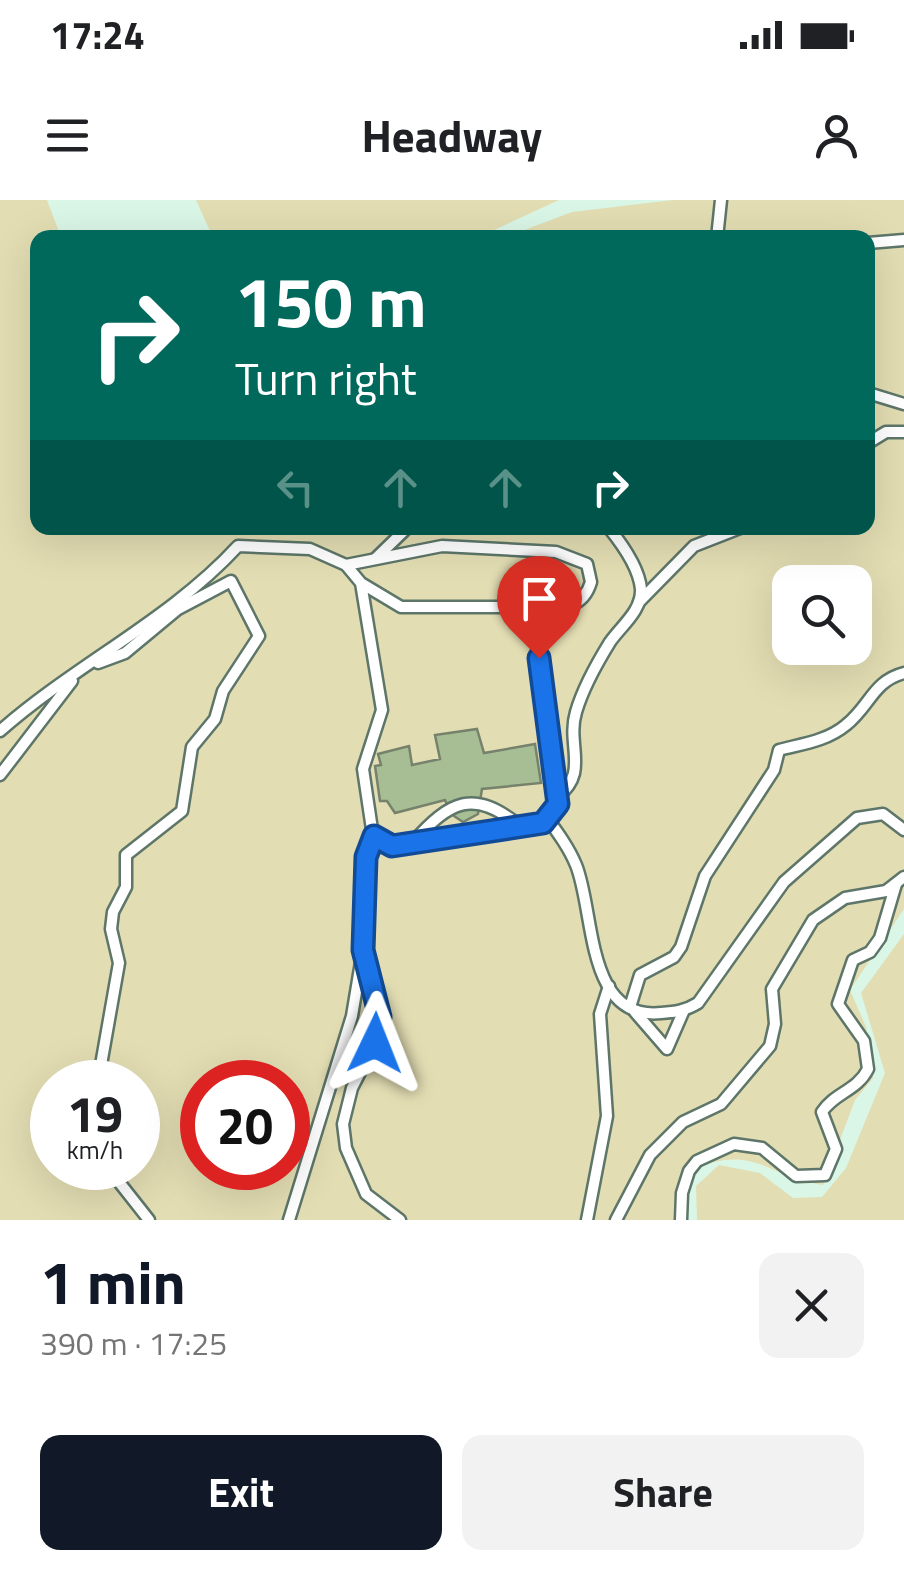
<!DOCTYPE html>
<html lang="en">
<head>
<meta charset="utf-8">
<style>
  :root { --surface:#fff; --page:#f2f2f2; --text:#202124; --muted:#757577; --accent:#111827 }
  body { margin:0; font-family:"Titillium Web",sans-serif; background:var(--page); color:var(--text); height:100vh; display:flex; flex-direction:column; font-size:38px; white-space:nowrap }
  * { box-sizing:border-box; margin:0 }
  p { font-size:32px; color:var(--muted) }
  .icon { flex:none; width:55px; height:55px; fill:none; stroke:currentColor; stroke-width:2; stroke-linecap:round; stroke-linejoin:round }
  .map { position:relative; height:1020px; overflow:hidden }
  .panel { display:flex; flex-direction:column; background:var(--surface); flex:1 }
  .panel>* { flex:none }
  .top-card { position:absolute; left:30px; top:30px; width:845px; height:305px; border-radius:20px; box-shadow:0 10px 40px #0002; background:#00695c; color:#fff; overflow:hidden }
  .controls { position:absolute; left:772px; top:365px; display:grid; gap:20px }
  .controls a { display:grid; place-items:center; width:100px; height:100px; border-radius:20px; background:var(--surface); box-shadow:0 10px 40px #0002; font-size:50px }
  .speed { position:absolute; left:30px; top:860px; display:flex; gap:20px; font-size:50px; font-weight:700; text-align:center }
  .speed>* { display:grid; place-content:center; width:130px; height:130px; border-radius:50%; background:var(--surface); box-shadow:0 10px 40px #0002; line-height:1 }
  .speed small { font-size:25px; font-weight:400 }
  .speed .limit { border:15px solid #d22; background:#fff; color:#111 }
  .pin { position:absolute; display:grid; place-items:center; width:85px; height:85px; color:#fff; margin:-102px -42px; border-radius:50% 50% 50% 0; rotate:-45deg; box-shadow:0 0 10px #0007 }
  .pin .icon { rotate:45deg }
  .me { position:absolute; width:110px; margin:-55px; rotate:2deg; stroke-linejoin:round; filter:drop-shadow(0 0 8px #0008) }
  .turn { display:flex; align-items:center; gap:35px; height:210px; padding:0 40px; font-size:45px }
  .turn .icon { width:130px; height:130px; stroke-width:2.5 }
  .turn b { display:block; font-size:70px; line-height:85px }
  .lanes { display:flex; align-items:center; height:95px; padding:0 40px; background:#0003; justify-content:center; gap:50px; direction:ltr }
  .lanes .off { opacity:.35 }
  .round { display:grid; place-items:center; flex:none; width:105px; height:105px; border-radius:20px; background:var(--page) }
  .head { display:flex; align-items:center; justify-content:space-between; height:170px; padding:0 40px }
  h1 { font-size:60px; font-weight:700; line-height:75px; color:var(--accent) }
  .primary-button { display:flex; gap:20px; margin-top:auto; padding:20px 40px }
  .primary-button a { flex:1; height:115px; border-radius:20px; background:var(--accent); color:#fff; font-size:40px; font-weight:700; line-height:115px; text-align:center }
  .primary-button a+a { background:var(--page); color:var(--text) }
  .status { display:flex; justify-content:space-between; align-items:center; height:70px; padding:0 50px; background:var(--surface); direction:ltr }
  .status svg { height:28px; fill:currentColor }
  header { display:flex; justify-content:space-between; align-items:center; height:130px; padding:0 40px; background:var(--surface); font-size:45px; font-weight:700 }
  .map>svg:first-child { display:block }
  .green { fill:#e3ddb3; fill-rule:evenodd }
  .building { fill:#a7be95; stroke:#76826c; stroke-width:2.5 }
  .lines { fill:none; stroke-linecap:round; stroke-linejoin:round }
  .minor-casing { stroke:#5d7669; stroke-width:15 }
  .minor { stroke:#fff; stroke-width:10 }
  .route-casing { stroke:#114b97; stroke-width:25 }
  .route { stroke:#1a73e8; stroke-width:18 }
</style>
</head>
<body>
<div class="status"><b>17:24</b><svg viewBox="0 0 49 12"><path d="M0 12V9h3v3zM5 12V6h3v6zM10 12V3h3v9zM15 12V0h3v12zM26 1h20v11H26zM47 4h2v5h-2z"/></svg></div>
<header><svg class="icon" aria-label="menu" viewBox="0 0 24 24"><path d="M4 6h16M4 12h16M4 18h16"/></svg>Headway<svg class="icon" aria-label="person" viewBox="0 0 24 24"><circle cx="12" cy="8" r="4"/><path d="M4 21q1-7 8-7t8 7"/></svg></header>
<div class="map">
<svg width="904" height="1020" viewBox="0 0 904 1020">
  <rect width="100%" height="100%" fill="#daf6e7"/>
  <g class="green">
    <path d="M0 0H47L61 37 38 38V328H868V38L506 37 572 12 673 0H904V709L850 790 866 827 873 878 855 900 823 985C765 976 754 942 689 971L678 1020H0ZM790 382H855V448H790ZM52 882H138V968H52ZM202 882H288V968H202Z"/>
    <polygon points="196,0 559,0 479,37 213,38"/>
    <polygon points="904,734 904,1020 697,1020 696,986 719,965 760,973 793,998 822,997 846,968 885,873 861,793"/>
  </g>
  <polygon class="building" points="477,529 484,553 535,544 541,583 482,589 478,614 463,622 451,614 445,600 395,613 387,601 380,601 375,566 381,565 378,554 409,546 412,565 440,559 435,535"/>
  <g class="lines">
    <g class="minor-casing">
      <g id="minor">
        <polyline points="717,38 721,0"/>
        <polyline points="868,43 904,40"/>
        <polyline points="868,193 904,204"/>
        <polyline points="868,243 886,232 904,232"/>
        <polyline points="376,358 407,328"/>
        <path d="M346 365 442 346 556 352 587 364 591 382C582 412 558 407 532 407"/>
        <polyline points="639,402 694,346 740,328"/>
        <polyline points="98,463 125,453 178,409 231,381 259,436 223,491 215,519 192,547 182,611 126,655 126,687 113,712 111,729 119,763 98,882"/>
        <path d="M0 531C76 464 170 420 238 346L310 349 346 365 361 383 401 407H532L557 604 543 623 392 646 373 636 363 569 382 510 361 383"/>
        <polyline points="0,575 72,481"/>
        <path d="M557 597C590 573 566 545 576 512 583 488 597 463 610 442 621 426 642 411 641 389 639 368 622 344 609 328"/>
        <path d="M547 618C558 633 569 648 576 665 595 711 585 821 661 813 675 812 685 811 698 803L784 682 857 618 883 614 904 630"/>
        <polyline points="374,636 366,657 368,714 363,750 380,817 375,843 352,888 343,924 346,948 366,994 400,1020"/>
        <path d="M413 642C450 601 473 588 520 626"/>
        <path d="M630 807 640 775 674 757 681 747 705 676 774 570 779 550C802 544 827 541 846 525 870 506 873 481 904 473"/>
        <polyline points="635,812 667,849 684,810"/>
        <polyline points="108,968 149,1020"/>
        <polyline points="289,1020 352,816 362,756"/>
        <polyline points="587,1020 607,916 600,814 609,786"/>
        <polyline points="616,1020 650,955 683,922 721,904 770,846 775,824 772,789 813,720 845,698 886,691 904,677"/>
        <path d="M681 1020 682 993 689 971 697 961 734 944 762 948 796 976 825 975 836 949 822 912C834 893 857 891 868 869L864 841 838 804 853 760 870 752 880 738 896 684"/>
      </g>
    </g>
    <use href="#minor" class="minor"/>
  </g>
  <g class="lines">
    <g class="route-casing">
      <polyline id="route" points="375,843 380,817 363,750 366,657 374,636 392,646 543,623 558,604 539,458"/>
    </g>
    <use href="#route" class="route"/>
  </g>
</svg>
<div class="controls">
<a><svg class="icon" aria-label="search" viewBox="0 0 24 24"><circle cx="10" cy="10" r="6"/><path d="M15 15l6 6"/></svg></a>
</div>
<div class="speed"><div>19<small>km/h</small></div><div class="limit">20</div></div>
<div class="pin" style="left:539px;top:458px;background:#d93025"><svg class="icon" aria-label="arrive" viewBox="0 0 24 24"><path d="M6 21V4h12l-3 4 3 4H6"/></svg></div>
<svg class="me" style="left:375px;top:843px" viewBox="-20 -20 40 40"><path d="M0-17L14 15 0 8-14 15z" fill="#1a73e8" stroke="#fff" stroke-width="4"/></svg>
<div class="top-card">
<div class="turn"><svg class="icon" aria-label="right" viewBox="0 0 24 24"><path d="M7 20v-9h11M14 6l5 5-5 5"/></svg><div><b>150 m</b>Turn right</div></div>
<div class="lanes"><svg class="icon off" aria-label="left" viewBox="0 0 24 24"><path d="M17 20v-9H6M10 6l-5 5 5 5"/></svg><svg class="icon off" aria-label="ahead" viewBox="0 0 24 24"><path d="M12 20V5M6 11l6-6 6 6"/></svg><svg class="icon off" aria-label="ahead" viewBox="0 0 24 24"><path d="M12 20V5M6 11l6-6 6 6"/></svg><svg class="icon" aria-label="right" viewBox="0 0 24 24"><path d="M7 20v-9h11M14 6l5 5-5 5"/></svg></div>
</div>
</div>
<section class="panel">
<div class="head"><div><h1>1 min</h1><p>390 m · 17:25</p></div><a class="round"><svg class="icon" aria-label="close" viewBox="0 0 24 24"><path d="M6 6l12 12M18 6L6 18"/></svg></a></div>
<div class="primary-button"><a>Exit</a><a>Share</a></div>
</section>
</body>
</html>
